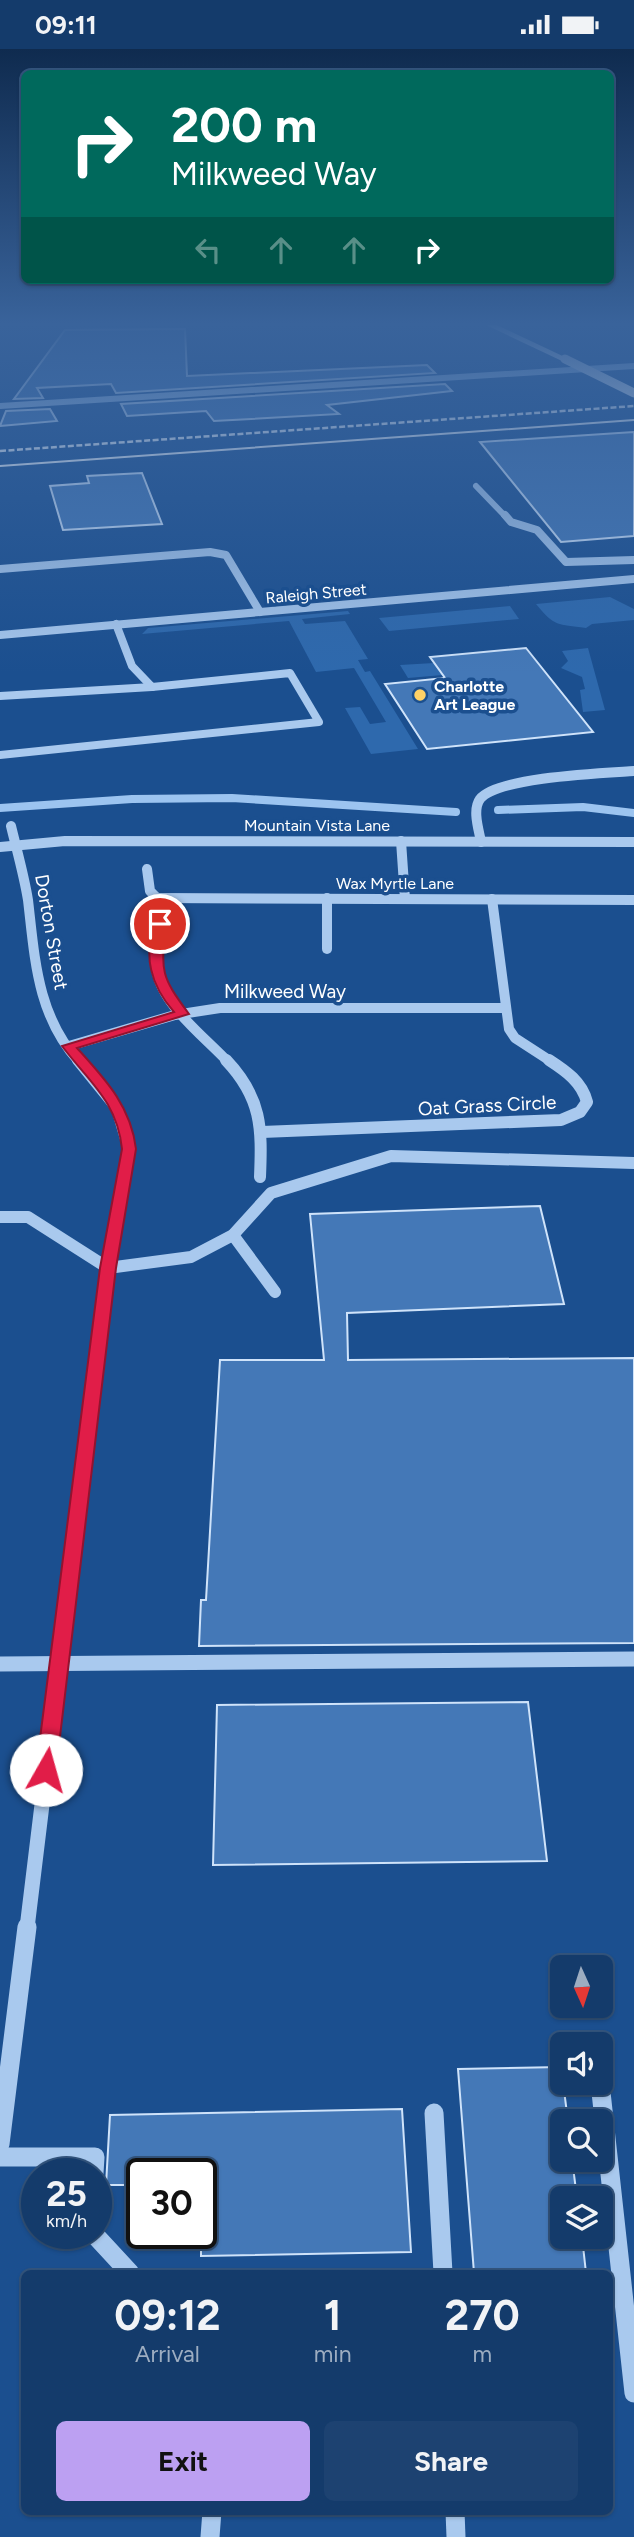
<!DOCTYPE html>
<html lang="en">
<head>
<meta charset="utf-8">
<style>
  :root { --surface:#143b6b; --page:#1d4271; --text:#f1f3f6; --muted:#9dadc1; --line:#33557e; --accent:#bca0f2 }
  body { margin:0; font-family:Figtree,sans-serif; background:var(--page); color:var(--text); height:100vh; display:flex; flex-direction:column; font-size:26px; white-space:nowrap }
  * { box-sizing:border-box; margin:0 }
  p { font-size:23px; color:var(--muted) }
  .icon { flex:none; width:38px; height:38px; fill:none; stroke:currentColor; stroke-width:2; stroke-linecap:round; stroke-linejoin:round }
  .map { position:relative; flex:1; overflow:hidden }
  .side { position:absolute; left:21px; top:2221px; width:592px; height:245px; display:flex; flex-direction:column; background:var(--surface); border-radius:10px; box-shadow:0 2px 5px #0004,0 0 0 2px var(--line) }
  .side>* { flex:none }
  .top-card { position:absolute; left:21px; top:21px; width:593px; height:214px; border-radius:10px; box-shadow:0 2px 5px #0004,0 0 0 2px var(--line); background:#00695c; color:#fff; overflow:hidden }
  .needle { width:46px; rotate:177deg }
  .tools { position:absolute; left:550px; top:1906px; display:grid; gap:14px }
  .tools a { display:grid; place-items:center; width:63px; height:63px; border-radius:10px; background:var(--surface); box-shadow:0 2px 5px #0004,0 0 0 2px var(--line); font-size:35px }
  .speed { position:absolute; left:21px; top:2109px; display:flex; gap:14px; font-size:35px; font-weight:700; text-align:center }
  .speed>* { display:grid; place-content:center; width:91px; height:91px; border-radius:50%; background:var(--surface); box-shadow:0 2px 5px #0004,0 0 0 2px var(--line); line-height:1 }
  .speed small { font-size:18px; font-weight:400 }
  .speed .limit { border:4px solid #111; border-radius:10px; background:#fff; color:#111 }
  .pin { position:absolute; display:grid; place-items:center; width:60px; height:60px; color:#fff; margin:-30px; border:4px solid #fff; border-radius:50%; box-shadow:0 2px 7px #0007 }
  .me { position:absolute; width:77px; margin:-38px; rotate:7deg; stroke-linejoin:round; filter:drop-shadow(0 0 5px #0008) }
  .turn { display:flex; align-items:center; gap:24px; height:147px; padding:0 35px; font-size:32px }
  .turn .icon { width:91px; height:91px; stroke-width:2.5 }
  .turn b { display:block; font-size:49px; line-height:60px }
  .lanes { display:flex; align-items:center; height:66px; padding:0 35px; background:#0003; justify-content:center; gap:35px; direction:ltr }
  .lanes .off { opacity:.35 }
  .eta { display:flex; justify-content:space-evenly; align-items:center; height:119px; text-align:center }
  .eta b { font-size:42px; font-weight:700; line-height:49px }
  .cta { display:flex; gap:14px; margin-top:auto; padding:14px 35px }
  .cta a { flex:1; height:80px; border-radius:10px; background:var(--accent); color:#111; font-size:28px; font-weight:700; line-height:80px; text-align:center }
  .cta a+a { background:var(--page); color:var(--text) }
  .status { display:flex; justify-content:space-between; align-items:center; height:49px; padding:0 35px; background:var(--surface); direction:ltr }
  .status svg { height:19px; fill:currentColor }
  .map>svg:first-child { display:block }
  .green { fill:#2e69ad }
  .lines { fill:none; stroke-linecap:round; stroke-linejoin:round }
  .stream { stroke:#9cc4f0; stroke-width:8 }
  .building { fill:#4478b7; stroke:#cfe3fa; stroke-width:2 }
  .minor-far5 { stroke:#a9c9ee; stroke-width:6 }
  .minor-far4 { stroke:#a9c9ee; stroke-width:8 }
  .minor-far3 { stroke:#a9c9ee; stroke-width:10 }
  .minor-far2 { stroke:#a9c9ee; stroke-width:12 }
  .minor-far1 { stroke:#a9c9ee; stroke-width:15 }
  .minor { stroke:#a9c9ee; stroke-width:19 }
  .major { fill:#f0f6ff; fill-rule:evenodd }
  .tram { stroke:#fff; stroke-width:2 }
  .rail { stroke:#fff; stroke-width:2.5; stroke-dasharray:6 2.5; stroke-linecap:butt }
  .major-bridge { stroke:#f0f6ff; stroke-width:9 }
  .route { fill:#e11d48; stroke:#92132f; stroke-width:2 }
  .poi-dot { fill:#ffd166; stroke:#1b4f8f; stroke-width:2.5 }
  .labels { text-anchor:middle; stroke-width:7; stroke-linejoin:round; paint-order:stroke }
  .far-street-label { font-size:16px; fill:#fff; stroke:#1b4f8f }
  .far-poi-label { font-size:16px; font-weight:bold; fill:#fff; stroke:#1b4f8f; text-anchor:start }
  .street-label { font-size:19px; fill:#fff; stroke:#1b4f8f }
</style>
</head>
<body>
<div class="status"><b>09:11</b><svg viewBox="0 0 49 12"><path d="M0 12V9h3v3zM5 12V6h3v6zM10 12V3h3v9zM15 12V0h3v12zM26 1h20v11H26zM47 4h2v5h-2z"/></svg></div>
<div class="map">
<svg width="634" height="2488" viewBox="0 0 634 2488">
  <rect width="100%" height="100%" fill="#1b4f8f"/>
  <g class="green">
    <path d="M610 548 634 560V571L592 575 586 579C557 575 555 578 536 555Z"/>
    <polygon points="510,557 519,570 389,582 379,569"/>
    <polygon points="348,562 350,565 302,570 305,575 345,572 368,610 358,611 365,623 370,622 418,700 371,705 345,659 360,658 370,675 386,673 354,619 316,623 289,572 142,585 148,579"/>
    <polygon points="588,599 605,661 583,663 580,641 585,640 582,628 561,619 568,612 562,602"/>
    <polygon points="434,614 443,626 408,629 400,616"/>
  </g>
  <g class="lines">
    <g class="stream">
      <polyline points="0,759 132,750 232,749 456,763"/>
      <polyline points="498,761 583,758 634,764"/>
    </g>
  </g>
  <g class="building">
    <polygon points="185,280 187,327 427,316 435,324 116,344 111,335 37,339 43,349 14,350 65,281"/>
    <polygon points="445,335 452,342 327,356 339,365 214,372 206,362 127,367 121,355"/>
    <polygon points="50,360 57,372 0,377 6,362"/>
    <polygon points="634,383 634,487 561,493 480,393"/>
    <polygon points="142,424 162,475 63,481 50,437 89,434 87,427"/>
    <polygon points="526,599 593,683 427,700 385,635 445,629 430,608"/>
    <polygon points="540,1157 564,1255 347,1264 348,1311 634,1309 634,1594 199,1597 201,1551 206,1551 220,1311 324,1311 310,1165"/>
    <polygon points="528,1653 547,1812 213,1816 217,1656"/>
    <polygon points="561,2018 568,2072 562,2072 562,2110 572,2110 577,2149 562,2149 562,2188 582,2188 586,2224 474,2224 458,2020"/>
    <polygon points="402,2060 411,2203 201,2207 201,2124 142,2124 142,2136 106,2136 110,2066"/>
  </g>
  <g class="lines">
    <g class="minor-far5">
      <polyline points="0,357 634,317"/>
      <polyline points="476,437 506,468"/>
    </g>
    <g class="minor-far4">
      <polyline points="505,466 511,473 537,481 566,513 634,511"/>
      <polyline points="0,520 210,503 226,506 260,563"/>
      <polyline points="0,586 634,530"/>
      <polyline points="0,647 152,638"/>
      <polyline points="0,706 319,673 290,624 152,638 132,617 116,575"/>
    </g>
    <g class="minor-far3">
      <path d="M11 777C17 802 24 826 28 851 35 911 37 966 79 1013"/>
      <polyline points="401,792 405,850"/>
      <path d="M481 793C479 781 472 761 480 750 497 728 604 724 634 722"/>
      <polyline points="0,798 65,792 634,793"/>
      <path d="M147 820 150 842 162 854C160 874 153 899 156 919 161 956 204 987 228 1013"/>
      <polyline points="155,849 634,851"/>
      <polyline points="327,849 327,900"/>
      <polyline points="492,850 509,980 515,989 552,1013"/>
      <polyline points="69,997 175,966 220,959 506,959"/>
    </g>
    <g class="minor-far2">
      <polyline points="78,1011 117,1059 129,1100 108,1219 86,1396"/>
      <path d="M226 1011C262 1049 262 1079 260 1128"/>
      <path d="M262 1083 561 1071 580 1063 587 1053C582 1033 566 1022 549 1011"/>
      <polyline points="0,1168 28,1168 108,1219 191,1208 233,1186 271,1144 391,1107 634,1114"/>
      <polyline points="233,1186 275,1243"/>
    </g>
    <g class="minor-far1">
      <polyline points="0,1615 634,1610"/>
      <polyline points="27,1879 86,1394"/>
    </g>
    <g class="minor">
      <polyline points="600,2034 634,2344"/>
      <polyline points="434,2064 443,2224"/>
      <polyline points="0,2095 27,1878"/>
      <polyline points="0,2108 95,2108 94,2124"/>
      <polyline points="93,2184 130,2224"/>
      <polyline points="455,2462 456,2488"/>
      <polyline points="210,2488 212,2462"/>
    </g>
    <polygon class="major" points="486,276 497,276 569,310 562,312"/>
    <polyline class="tram" points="0,417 634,371"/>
    <polyline class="rail" points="0,402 634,357"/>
    <polyline class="major-bridge" points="565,310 634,344"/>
  </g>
  <linearGradient id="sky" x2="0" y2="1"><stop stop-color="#0f2b4f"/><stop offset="0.44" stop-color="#39639b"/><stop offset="1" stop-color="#39639b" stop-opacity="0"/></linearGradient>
  <rect width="634" height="624" fill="url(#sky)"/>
  <path class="route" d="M156 873 166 875C161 923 160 926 189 965L77 999C105 1030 131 1057 136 1100L116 1219 56 1721 53 1727 46 1730 39 1727 36 1721 100 1219 122 1100C117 1052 89 1033 62 997L174 963C151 937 142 906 156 873Z"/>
  <circle class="poi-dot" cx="420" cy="646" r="7"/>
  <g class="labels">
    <g class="far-street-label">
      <text transform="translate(316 544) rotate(-5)" y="6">Raleigh Street</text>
      <text x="317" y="782">Mountain Vista Lane</text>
      <text x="395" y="840">Wax Myrtle Lane</text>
    </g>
    <g class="far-poi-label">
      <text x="434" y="643">Charlotte<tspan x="434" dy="18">Art League</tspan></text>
    </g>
    <g class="street-label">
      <text transform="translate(52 883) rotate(80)" y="7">Dorton Street</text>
      <text x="285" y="949">Milkweed Way</text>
      <text transform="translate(487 1056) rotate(-3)" y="7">Oat Grass Circle</text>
    </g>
  </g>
</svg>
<div class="tools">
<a><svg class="needle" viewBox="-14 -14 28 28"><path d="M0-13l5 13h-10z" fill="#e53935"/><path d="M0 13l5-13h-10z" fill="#9dadc1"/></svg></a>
<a><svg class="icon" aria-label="sound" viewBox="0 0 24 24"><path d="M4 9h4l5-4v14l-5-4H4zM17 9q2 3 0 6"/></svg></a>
<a><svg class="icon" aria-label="search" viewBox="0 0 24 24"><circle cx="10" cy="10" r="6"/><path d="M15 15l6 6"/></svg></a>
<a><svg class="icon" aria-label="layers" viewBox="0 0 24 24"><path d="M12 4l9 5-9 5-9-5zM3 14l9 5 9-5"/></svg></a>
</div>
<div class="speed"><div>25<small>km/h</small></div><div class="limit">30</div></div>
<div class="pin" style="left:160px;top:875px;background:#d93025"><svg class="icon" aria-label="arrive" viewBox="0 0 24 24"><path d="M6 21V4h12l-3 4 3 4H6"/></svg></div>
<svg class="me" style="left:46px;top:1721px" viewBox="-20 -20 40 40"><circle r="19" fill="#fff"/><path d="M0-13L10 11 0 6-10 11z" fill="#e11d48"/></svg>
<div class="top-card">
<div class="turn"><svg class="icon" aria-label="right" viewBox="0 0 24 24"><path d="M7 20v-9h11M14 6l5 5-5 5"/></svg><div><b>200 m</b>Milkweed Way</div></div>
<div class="lanes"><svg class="icon off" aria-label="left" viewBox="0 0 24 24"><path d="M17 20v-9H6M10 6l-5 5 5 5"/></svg><svg class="icon off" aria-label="ahead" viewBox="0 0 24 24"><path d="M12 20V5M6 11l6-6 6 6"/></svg><svg class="icon off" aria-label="ahead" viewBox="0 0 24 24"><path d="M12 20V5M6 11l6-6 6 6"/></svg><svg class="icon" aria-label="right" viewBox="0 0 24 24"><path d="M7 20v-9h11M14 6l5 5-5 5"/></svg></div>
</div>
<section class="side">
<div class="eta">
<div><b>09:12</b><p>Arrival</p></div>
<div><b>1</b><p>min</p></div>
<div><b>270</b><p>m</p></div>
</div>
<div class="cta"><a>Exit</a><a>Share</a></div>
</section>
</div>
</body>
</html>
